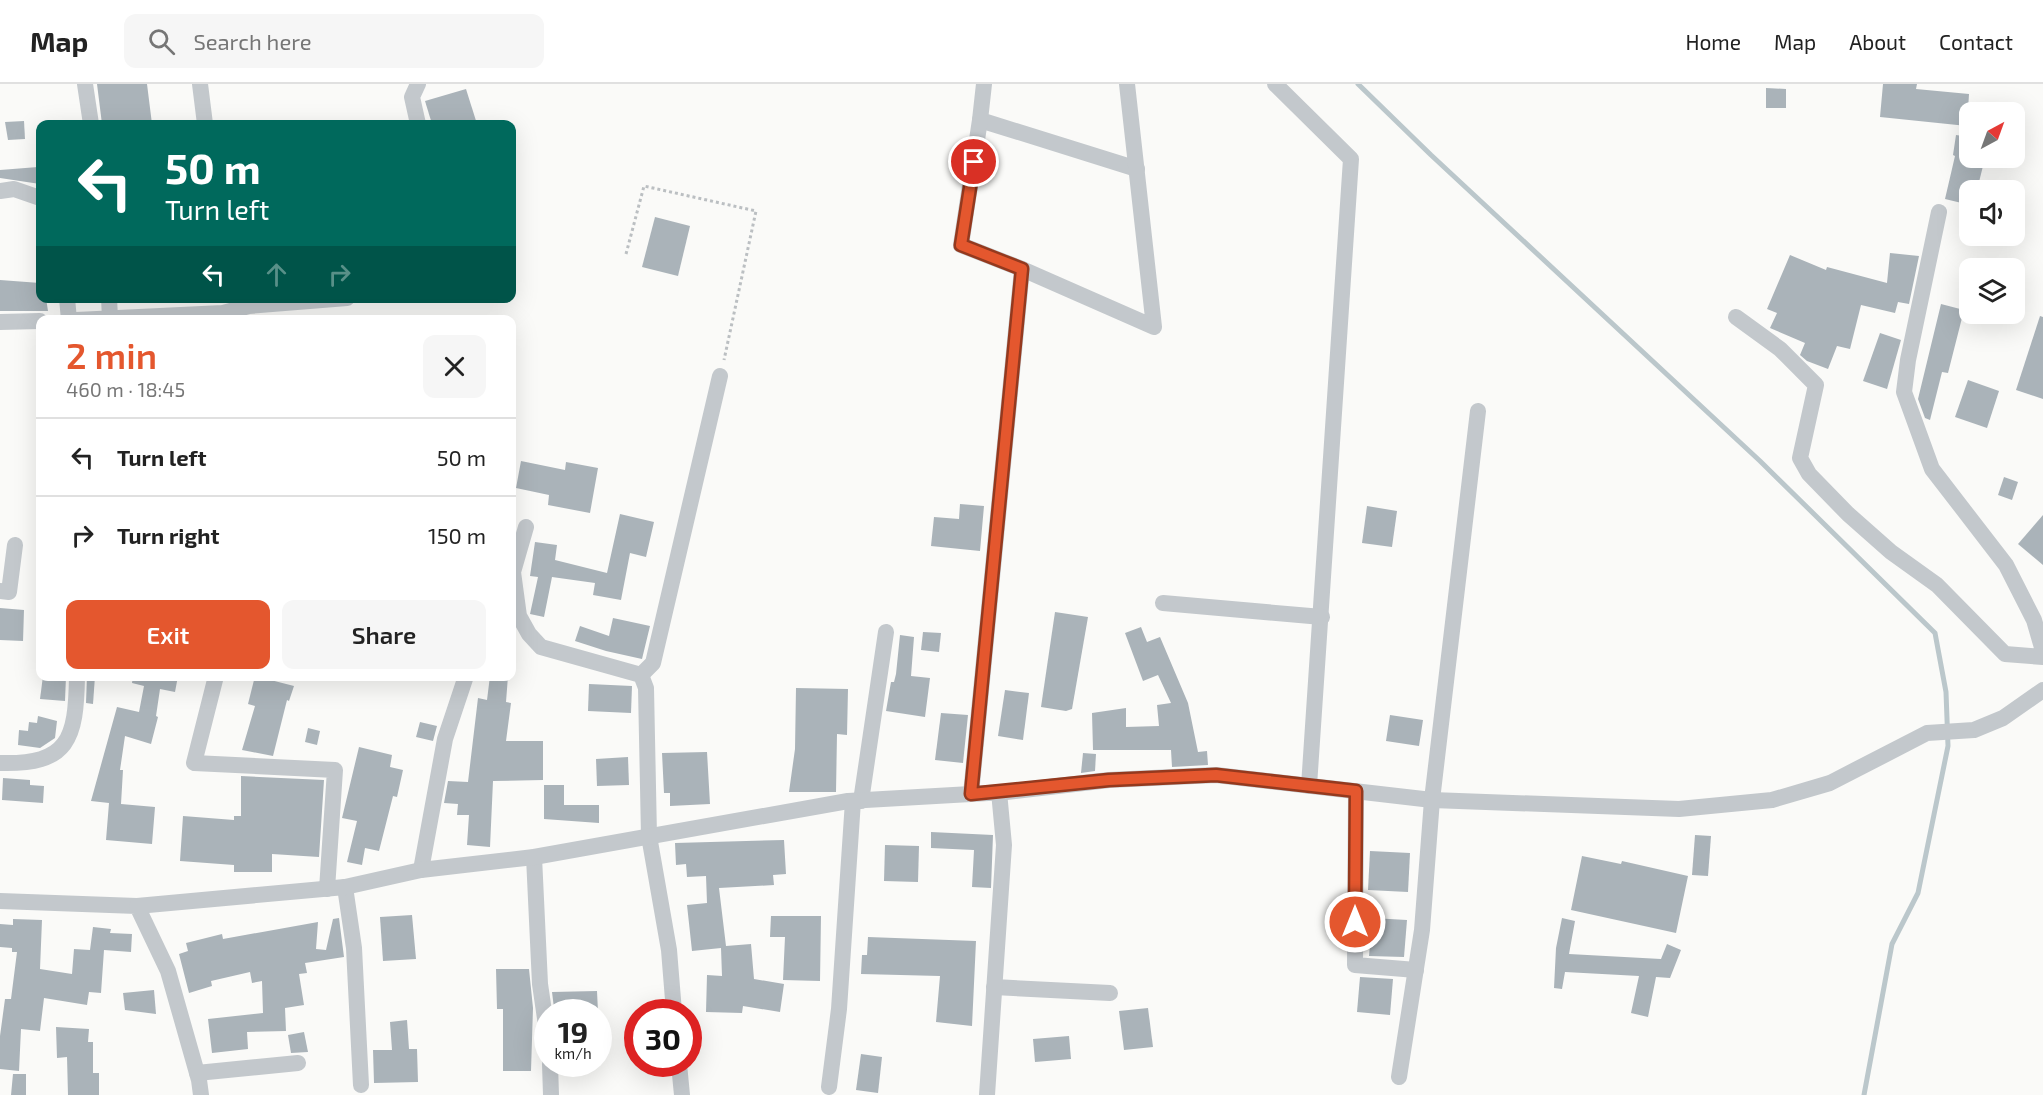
<!DOCTYPE html>
<html lang="en">
<head>
<meta charset="utf-8">
<style>
  :root { --surface:#fff; --page:#f6f6f6; --text:#222; --muted:#767676; --line:#e0e0e0; --accent:#e4572e }
  body { margin:0; font-family:"Exo 2",sans-serif; background:var(--page); color:var(--text); height:100vh; display:flex; flex-direction:column; font-size:22px; white-space:nowrap }
  * { box-sizing:border-box; margin:0 }
  p { font-size:20px; color:var(--muted) }
  .icon { flex:none; width:33px; height:33px; fill:none; stroke:currentColor; stroke-width:2; stroke-linecap:round; stroke-linejoin:round }
  .map { position:relative; flex:1; overflow:hidden }
  .sheet { position:absolute; left:36px; top:231px; width:480px; height:366px; display:flex; flex-direction:column; background:var(--surface); border-radius:12px; box-shadow:0 6px 24px #0002 }
  .sheet>* { flex:none }
  .banner { position:absolute; left:36px; top:36px; width:480px; height:183px; border-radius:12px; box-shadow:0 6px 24px #0002; background:#00695c; color:#fff; overflow:hidden }
  .needle { width:39px; rotate:41deg }
  .controls { position:absolute; left:1959px; top:18px; display:grid; gap:12px }
  .controls a { display:grid; place-items:center; width:66px; height:66px; border-radius:12px; background:var(--surface); box-shadow:0 6px 24px #0002; font-size:30px }
  .speed { position:absolute; left:534px; top:915px; display:flex; gap:12px; font-size:30px; font-weight:700; text-align:center }
  .speed>* { display:grid; place-content:center; width:78px; height:78px; border-radius:50%; background:var(--surface); box-shadow:0 6px 24px #0002; line-height:1 }
  .speed small { font-size:15px; font-weight:400 }
  .speed .limit { border:9px solid #d22; background:#fff; color:#111 }
  .pin { position:absolute; display:grid; place-items:center; width:51px; height:51px; color:#fff; margin:-26px; border:3px solid #fff; border-radius:50%; box-shadow:0 2px 6px #0007 }
  .me { position:absolute; width:66px; margin:-33px; rotate:0deg; stroke-linejoin:round; filter:drop-shadow(0 0 4px #0008) }
  .turn { display:flex; align-items:center; gap:21px; height:126px; padding:0 30px; font-size:27px }
  .turn .icon { width:78px; height:78px; stroke-width:2.5 }
  .turn b { display:block; font-size:42px; line-height:51px }
  .lanes { display:flex; align-items:center; height:57px; padding:0 30px; background:#0003; justify-content:center; gap:30px; direction:ltr }
  .lanes .off { opacity:.35 }
  .round { display:grid; place-items:center; flex:none; width:63px; height:63px; border-radius:12px; background:var(--page) }
  .overview { display:flex; align-items:center; justify-content:space-between; height:102px; padding:0 30px }
  h1 { font-size:36px; font-weight:600; line-height:45px; color:var(--accent) }
  .cta { display:flex; gap:12px; margin-top:auto; padding:12px 30px }
  .cta a { flex:1; height:69px; border-radius:12px; background:var(--accent); color:#fff; font-size:24px; font-weight:600; line-height:69px; text-align:center }
  .cta a+a { background:var(--page); color:var(--text) }
  ul { padding:0; list-style:none }
  li { display:flex; align-items:center; gap:18px; height:78px; padding:0 30px; border-top:2px solid var(--line) }
  li div { flex:1 }
  li b { display:block; font-size:22px }
  li em { font-style:normal }
  header { display:flex; align-items:center; gap:36px; box-sizing:border-box; height:84px; padding:0 30px; background:var(--surface); border-bottom:2px solid var(--line) }
  header strong { font-size:28px }
  nav { display:flex; gap:33px; margin-inline-start:auto; font-size:21px }
  .search { width:420px; height:54px; background:var(--page); display:flex; align-items:center; gap:15px; box-sizing:border-box; padding:0 21px; border-radius:12px; color:var(--muted); font-size:22px }
  .map>svg:first-child { display:block }
  .lines { fill:none; stroke-linecap:round; stroke-linejoin:round }
  .stream { stroke:#bbc7cb; stroke-width:5 }
  .building { fill:#aab3b9 }
  .path { stroke:#bbbfc2; stroke-width:3; stroke-dasharray:3 3; stroke-linecap:butt }
  .street { stroke:#c3c8cc; stroke-width:16 }
  .route-casing { stroke:#94391e; stroke-width:15 }
  .route { stroke:#e4572e; stroke-width:10 }
</style>
</head>
<body>
<header>
<strong>Map</strong>
<div class="search"><svg class="icon" aria-label="search" viewBox="0 0 24 24"><circle cx="10" cy="10" r="6"/><path d="M15 15l6 6"/></svg>Search here</div>
<nav><a>Home</a><a>Map</a><a>About</a><a>Contact</a></nav>
</header>
<div class="map">
<svg width="2043" height="1011" viewBox="0 0 2043 1011">
  <rect width="100%" height="100%" fill="#fafaf8"/>
  <g class="lines">
    <polyline class="stream" points="1358,0 1431,71 1760,377 1935,549 1946,608 1948,662 1918,809 1892,860 1864,1011"/>
  </g>
  <g class="building">
    <polygon points="97,0 147,0 152,40 102,40"/>
    <polygon points="1883,0 1917,0 1916,5 1969,10 1967,42 1880,33"/>
    <polygon points="1766,4 1786,5 1786,24 1766,24"/>
    <polygon points="466,5 477,40 432,40 425,17"/>
    <polygon points="24,37 25,55 8,56 5,38"/>
    <polygon points="1956,51 1970,53 1970,74 1985,74 1977,106 1970,106 1970,121 1945,115 1955,72 1953,71"/>
    <polygon points="38,83 40,100 0,94 0,86"/>
    <polygon points="655,133 690,142 678,192 642,183"/>
    <polygon points="1890,169 1919,172 1909,220 1898,218 1895,229 1861,221 1850,265 1837,262 1828,285 1807,277 1800,271 1805,259 1770,244 1777,229 1767,225 1790,171 1826,186 1827,183 1887,199"/>
    <polygon points="0,196 40,199 40,214 46,214 48,227 0,227"/>
    <polygon points="1941,220 1964,226 1948,289 1942,288 1930,336 1925,334 1918,315"/>
    <polygon points="2040,232 2043,233 2043,315 2016,306"/>
    <polygon points="1880,249 1901,256 1887,305 1863,297"/>
    <polygon points="1968,296 1999,307 1987,344 1955,333"/>
    <polygon points="521,377 565,386 566,378 598,384 590,429 548,421 549,411 516,404"/>
    <polygon points="2004,393 2018,398 2012,416 1998,411"/>
    <polygon points="960,420 984,422 980,467 931,462 934,433 959,435"/>
    <polygon points="1367,422 1397,427 1392,463 1362,459"/>
    <polygon points="620,430 654,438 646,473 630,469 621,516 593,511 595,499 552,493 544,533 530,530 538,493 530,492 535,458 557,461 555,476 607,489"/>
    <polygon points="2043,431 2043,481 2018,460"/>
    <polygon points="0,524 24,526 23,557 0,556"/>
    <polygon points="1055,528 1088,533 1072,625 1066,627 1041,623"/>
    <polygon points="613,534 650,542 642,575 606,567 575,557 580,542 609,552"/>
    <polygon points="1141,543 1147,558 1160,553 1188,619 1198,668 1207,667 1208,681 1172,683 1171,666 1093,666 1092,629 1126,624 1126,643 1159,642 1157,621 1171,619 1158,591 1143,597 1125,549"/>
    <polygon points="923,548 941,549 939,568 921,566"/>
    <polygon points="900,551 914,553 911,592 930,594 925,633 886,627 891,598 894,598 896,590"/>
    <polygon points="43,592 66,592 65,617 40,615"/>
    <polygon points="87,592 95,592 93,620 86,619"/>
    <polygon points="133,592 178,592 175,608 160,605 156,632 158,633 151,660 125,652 120,686 123,686 121,720 155,723 152,760 106,756 109,719 91,717 117,623 139,628 144,602 132,599"/>
    <polygon points="255,592 294,602 289,617 287,616 273,672 242,666 255,622 248,620"/>
    <polygon points="490,592 508,592 506,618 511,619 506,657 543,657 543,696 493,697 490,763 467,761 469,731 457,731 458,720 444,719 448,697 468,698 478,614 487,616"/>
    <polygon points="589,600 632,602 631,629 588,627"/>
    <polygon points="796,604 848,605 847,651 837,650 836,708 789,708 795,665"/>
    <polygon points="1005,606 1029,609 1023,656 998,652"/>
    <polygon points="941,629 968,631 963,679 935,676"/>
    <polygon points="1390,631 1423,636 1419,662 1386,657"/>
    <polygon points="38,632 57,637 55,654 40,664 18,661 19,646 28,647 29,638 37,639"/>
    <polygon points="420,638 437,642 433,657 416,653"/>
    <polygon points="308,644 320,647 317,661 305,658"/>
    <polygon points="359,663 392,671 390,683 403,686 397,713 393,712 379,767 365,764 362,781 347,778 357,737 342,734"/>
    <polygon points="707,668 710,720 670,722 670,709 664,709 662,669"/>
    <polygon points="1083,669 1096,670 1095,687 1081,689"/>
    <polygon points="628,673 629,701 597,702 596,675"/>
    <polygon points="241,692 324,696 319,773 272,770 272,788 234,788 234,781 180,777 183,732 234,736 234,732 241,732"/>
    <polygon points="3,694 30,696 30,701 44,702 43,719 2,716"/>
    <polygon points="544,701 564,701 564,721 599,721 599,739 544,735"/>
    <polygon points="931,748 993,751 991,804 972,803 974,766 931,764"/>
    <polygon points="1695,751 1711,752 1708,792 1692,791"/>
    <polygon points="784,756 786,790 773,791 774,801 719,804 726,862 751,860 754,895 784,900 780,928 743,922 742,929 706,928 707,891 722,892 721,864 692,867 687,821 707,819 706,792 687,793 686,780 676,781 675,759"/>
    <polygon points="885,761 919,762 918,798 884,797"/>
    <polygon points="1370,767 1410,769 1408,808 1368,806"/>
    <polygon points="1582,772 1621,780 1622,777 1688,792 1676,849 1571,826"/>
    <polygon points="412,831 416,875 383,877 380,833"/>
    <polygon points="771,832 821,832 820,897 783,896 785,853 770,853"/>
    <polygon points="339,834 344,873 305,879 307,889 299,890 304,921 285,924 286,947 247,948 248,965 212,969 208,935 263,929 262,897 252,899 250,888 211,897 212,902 189,909 179,870 188,867 186,859 222,850 223,855 318,838 316,865 326,866 333,835"/>
    <polygon points="1372,834 1407,836 1404,873 1369,872"/>
    <polygon points="1562,834 1575,837 1569,870 1661,875 1667,860 1681,866 1670,894 1656,893 1648,933 1631,929 1639,892 1565,888 1562,905 1554,904 1556,864"/>
    <polygon points="13,835 42,836 40,885 72,890 74,865 90,866 93,843 111,845 110,849 132,850 131,868 104,866 101,909 89,908 87,921 44,914 40,947 21,945 19,987 0,985 0,952 5,915 11,915 17,868 12,868 12,864 0,863 0,840 13,841"/>
    <polygon points="868,853 976,857 972,942 936,938 940,892 861,890 862,871 867,871"/>
    <polygon points="496,885 529,885 533,924 531,987 503,987 503,925 497,925"/>
    <polygon points="1360,893 1393,895 1390,931 1357,928"/>
    <polygon points="154,906 156,930 125,926 123,909"/>
    <polygon points="597,907 598,928 557,928 557,924 554,924 552,908"/>
    <polygon points="1148,924 1153,963 1124,966 1119,927"/>
    <polygon points="407,936 409,965 417,965 418,998 374,999 373,966 392,966 390,938"/>
    <polygon points="56,943 89,945 88,958 93,958 93,989 99,989 99,1011 68,1011 67,973 57,974"/>
    <polygon points="304,948 308,968 291,969 288,951"/>
    <polygon points="1069,952 1071,975 1035,978 1033,955"/>
    <polygon points="861,970 882,973 878,1009 856,1006"/>
    <polygon points="13,990 26,990 26,1011 11,1011"/>
  </g>
  <g class="lines">
    <polyline class="path" points="626,170 644,102 756,127 724,276"/>
    <g class="street">
      <polyline points="85,0 91,40"/>
      <polyline points="200,0 205,40"/>
      <polyline points="418,0 412,13 418,40"/>
      <polyline points="984,0 980,36 1137,85"/>
      <polyline points="1275,0 1351,75 1309,702"/>
      <polyline points="980,36 961,161 1022,185"/>
      <polyline points="0,107 14,105 40,114"/>
      <polyline points="1939,128 1908,276 1904,308 1932,385 2006,481 2034,536 2043,567"/>
      <polyline points="67,214 69,236"/>
      <polyline points="109,214 110,234"/>
      <polyline points="1736,233 1780,265 1816,301 1800,374 1809,390 1848,430 1891,468 1937,501 2005,570 2043,573"/>
      <polyline points="76,236 223,229 249,222 347,214"/>
      <polyline points="0,238 40,237"/>
      <polyline points="526,443 513,488 519,532 529,550 541,563 641,591 646,604 649,752 669,866 674,928"/>
      <polyline points="0,507 9,508 15,461"/>
      <polyline points="1163,519 1322,533"/>
      <polyline points="641,591 653,579 720,292"/>
      <polyline points="216,592 194,679 335,686 327,805"/>
      <path d="M0 679C69 681 76 655 77 592"/>
      <polyline points="1356,707 1355,881 1416,886"/>
      <polyline points="971,710 1022,185 1154,243 1127,0"/>
      <polyline points="861,717 886,548"/>
      <polyline points="534,773 540,900 548,955"/>
      <polyline points="421,786 445,655 466,592"/>
      <polyline points="345,803 354,864 361,1001"/>
      <polyline points="0,817 137,822 168,887 199,996 201,1011"/>
      <polyline points="137,822 345,803 421,786 534,773 848,717 1006,708 1109,696 1216,691 1432,716 1679,725 1772,716 1830,699 1927,649 1974,646 2003,634 2043,606"/>
      <polyline points="994,903 1110,909"/>
      <polyline points="550,980 551,1011"/>
      <polyline points="679,980 682,1011"/>
      <polyline points="197,989 298,979"/>
      <polyline points="1399,993 1422,846 1432,716 1478,327"/>
      <polyline points="829,1003 839,925 853,717"/>
      <polyline points="987,1011 1004,761 999,708"/>
    </g>
  </g>
  <g class="lines">
    <g class="route-casing">
      <polyline id="route" points="974,78 961,161 1022,185 971,710 1109,696 1216,691 1356,707 1355,838"/>
    </g>
    <use href="#route" class="route"/>
  </g>
</svg>
<div class="controls">
<a><svg class="needle" viewBox="-14 -14 28 28"><path d="M0-13l5 13h-10z" fill="#e53935"/><path d="M0 13l5-13h-10z" fill="#767676"/></svg></a>
<a><svg class="icon" aria-label="sound" viewBox="0 0 24 24"><path d="M4 9h4l5-4v14l-5-4H4zM17 9q2 3 0 6"/></svg></a>
<a><svg class="icon" aria-label="layers" viewBox="0 0 24 24"><path d="M12 4l9 5-9 5-9-5zM3 14l9 5 9-5"/></svg></a>
</div>
<div class="speed"><div>19<small>km/h</small></div><div class="limit">30</div></div>
<div class="pin" style="left:974px;top:78px;background:#d93025"><svg class="icon" aria-label="arrive" viewBox="0 0 24 24"><path d="M6 21V4h12l-3 4 3 4H6"/></svg></div>
<svg class="me" style="left:1355px;top:838px" viewBox="-20 -20 40 40"><circle r="17" fill="#e4572e" stroke="#fff" stroke-width="3"/><path d="M0-11L8 9 0 5-8 9z" fill="#fff"/></svg>
<div class="banner">
<div class="turn"><svg class="icon" aria-label="left" viewBox="0 0 24 24"><path d="M17 20v-9H6M10 6l-5 5 5 5"/></svg><div><b>50 m</b>Turn left</div></div>
<div class="lanes"><svg class="icon" aria-label="left" viewBox="0 0 24 24"><path d="M17 20v-9H6M10 6l-5 5 5 5"/></svg><svg class="icon off" aria-label="ahead" viewBox="0 0 24 24"><path d="M12 20V5M6 11l6-6 6 6"/></svg><svg class="icon off" aria-label="right" viewBox="0 0 24 24"><path d="M7 20v-9h11M14 6l5 5-5 5"/></svg></div>
</div>
<section class="sheet">
<div class="overview"><div><h1>2 min</h1><p>460 m · 18:45</p></div><a class="round"><svg class="icon" aria-label="close" viewBox="0 0 24 24"><path d="M6 6l12 12M18 6L6 18"/></svg></a></div>
<ul>
<li><svg class="icon" aria-label="left" viewBox="0 0 24 24"><path d="M17 20v-9H6M10 6l-5 5 5 5"/></svg><div><b>Turn left</b></div><em>50 m</em></li>
<li><svg class="icon" aria-label="right" viewBox="0 0 24 24"><path d="M7 20v-9h11M14 6l5 5-5 5"/></svg><div><b>Turn right</b></div><em>150 m</em></li>
</ul>
<div class="cta"><a>Exit</a><a>Share</a></div>
</section>
</div>
</body>
</html>
